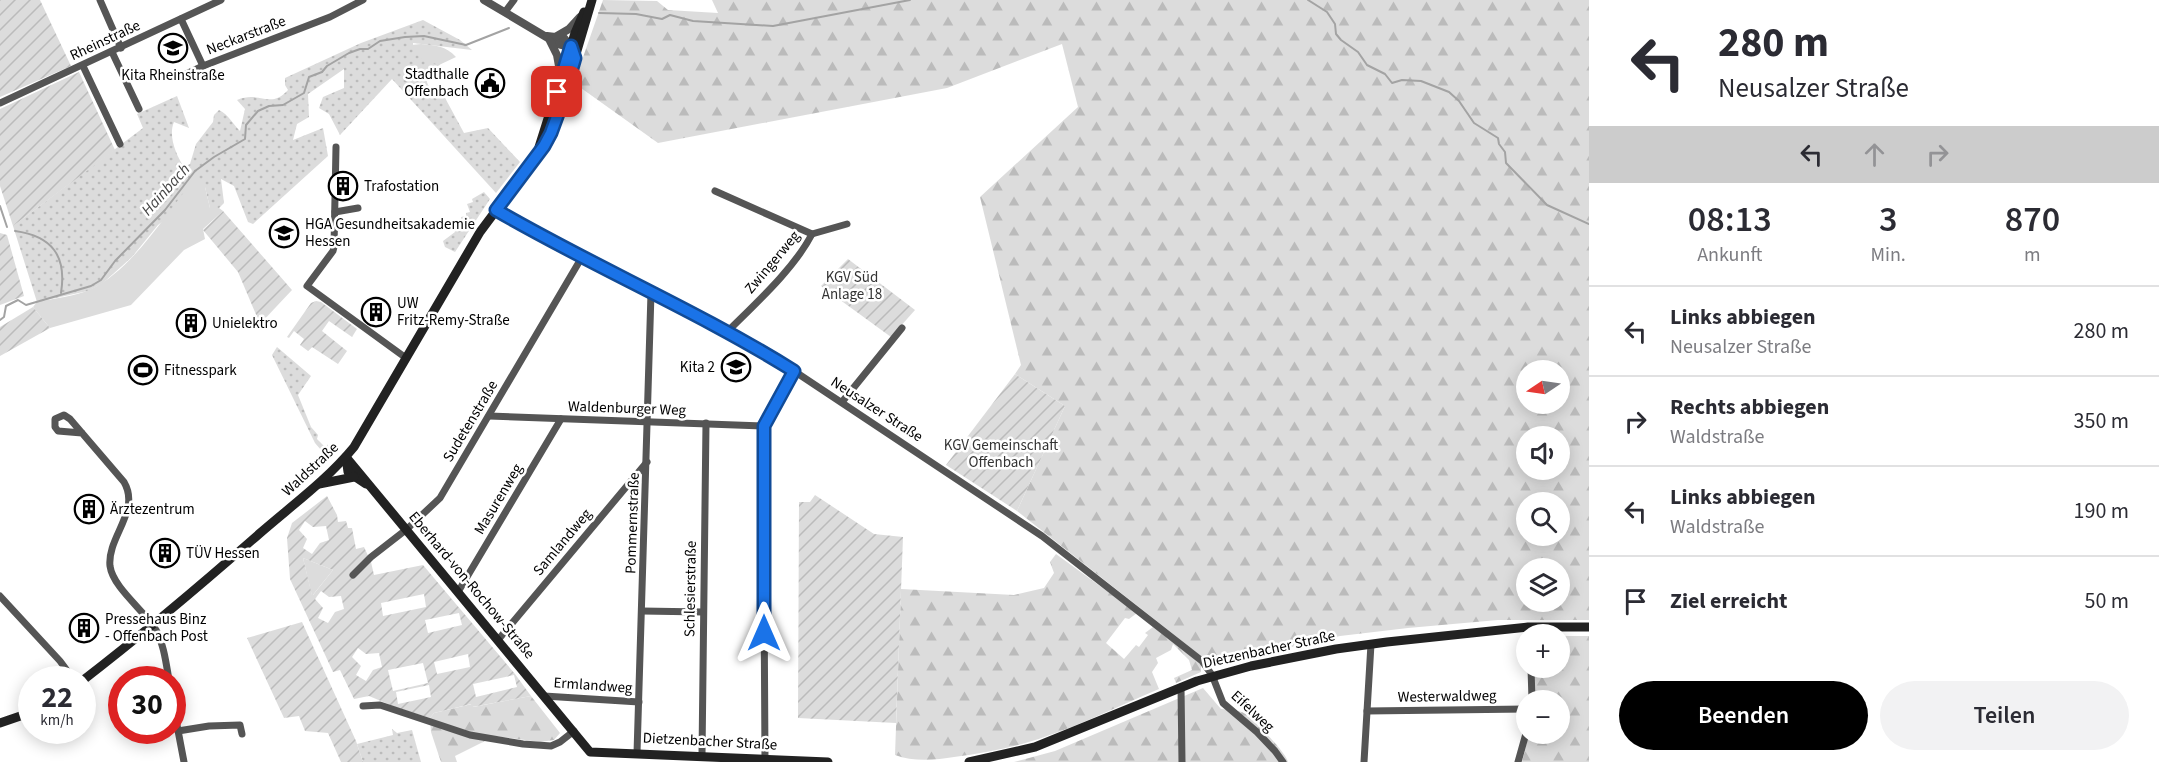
<!DOCTYPE html>
<html lang="de">
<head>
<meta charset="utf-8">
<style>
  :root { --surface:#fff; --page:#f2f2f3; --text:#2b2b33; --muted:#7c7c81; --line:#e1e1e2; --accent:#000 }
  body { margin:0; font-family:"Source Sans 3",sans-serif; background:var(--page); color:var(--text); height:100vh; display:flex; flex-direction:column; font-size:22px; white-space:nowrap }
  * { box-sizing:border-box; margin:0 }
  p { font-size:20px; color:var(--muted) }
  .icon { flex:none; width:33px; height:33px; fill:none; stroke:currentColor; stroke-width:2; stroke-linecap:round; stroke-linejoin:round }
  .map { position:relative; flex:1; overflow:hidden }
  .sheet { display:flex; flex-direction:column; background:var(--surface); width:570px }
  .sheet>* { flex:none }
  .top-card { background:#fff; color:var(--text); overflow:hidden }
  .needle { width:39px; rotate:257deg }
  .tools { position:absolute; left:1516px; top:360px; display:grid; gap:12px }
  .tools a { display:grid; place-items:center; width:54px; height:54px; border-radius:50%; background:var(--surface); box-shadow:0 3px 15px #0003; font-size:30px }
  .speed { position:absolute; left:18px; top:666px; display:flex; gap:12px; font-size:30px; font-weight:700; text-align:center }
  .speed>* { display:grid; place-content:center; width:78px; height:78px; border-radius:50%; background:var(--surface); box-shadow:0 3px 15px #0003; line-height:1 }
  .speed small { font-size:15px; font-weight:400 }
  .speed .limit { border:9px solid #d22; background:#fff; color:#111 }
  .pin { position:absolute; display:grid; place-items:center; width:51px; height:51px; color:#fff; margin:-26px; border-radius:12px; box-shadow:0 3px 9px #0006 }
  .me { position:absolute; width:66px; margin:-33px; rotate:0deg; stroke-linejoin:round; filter:drop-shadow(0 0 4px #0008) }
  .turn { display:flex; align-items:center; gap:21px; height:126px; padding:0 30px; font-size:27px }
  .turn .icon { width:78px; height:78px; stroke-width:2.5 }
  .turn b { display:block; font-size:42px; line-height:51px }
  .lanes { display:flex; align-items:center; height:57px; padding:0 30px; background:#0003; justify-content:center; gap:30px; direction:ltr }
  .lanes .off { opacity:.35 }
  .eta { display:flex; justify-content:space-evenly; align-items:center; height:102px; text-align:center }
  .eta b { font-size:36px; font-weight:600; line-height:42px }
  .primary-button { display:flex; gap:12px; margin-top:auto; padding:12px 30px }
  .primary-button a { flex:1; height:69px; border-radius:36px; background:var(--accent); color:#fff; font-size:24px; font-weight:600; line-height:69px; text-align:center }
  .primary-button a+a { background:var(--page); color:var(--text) }
  ul { padding:0; list-style:none }
  li { display:flex; align-items:center; gap:18px; height:90px; padding:0 30px; border-top:2px solid var(--line) }
  li div { flex:1 }
  li b { display:block; font-size:22px }
  li em { font-style:normal }
  main { display:flex; flex:1; min-height:0 }
  .map>svg:first-child { display:block }
  .grass { fill:url(#grass-dots) }
  .forest { fill:url(#forest-firs); fill-rule:evenodd }
  .park { fill:#dcdcdc }
  .garden { fill:url(#garden-furrows); fill-rule:evenodd }
  .lines { fill:none; stroke-linecap:round; stroke-linejoin:round }
  .stream { stroke:#a3a3a3; stroke-width:2 }
  .minor { stroke:#555; stroke-width:7 }
  .tertiary { stroke:#555; stroke-width:8 }
  .secondary { stroke:#222; stroke-width:9 }
  .route-casing { stroke:#114b97; stroke-width:15 }
  .route { stroke:#1a73e8; stroke-width:10 }
  .labels { text-anchor:middle; stroke-width:5; stroke-linejoin:round; paint-order:stroke }
  .street-label { font-size:15px; fill:#000; stroke:#fff }
  .poi-label { font-size:15px; fill:#000; stroke:#fff; text-anchor:start }
  .park-label { font-size:15px; fill:#333; stroke:#fff }
  .water-label { font-size:16px; font-style:italic; fill:#444; stroke:#fff }
</style>
</head>
<body>
<main>
<div class="map">
<svg width="1589" height="762" viewBox="0 0 1589 762">
  <defs>
    <pattern id="grass-dots" width="8" height="8" patternUnits="userSpaceOnUse" patternTransform="scale(1.5)"><rect width="8" height="8" fill="#dcdcdc"/><path d="M2 2h.1M6 6h.1" fill="none" stroke="#bbb" stroke-width="1.8" stroke-linecap="round"/></pattern>
    <pattern id="forest-firs" width="22" height="20" patternUnits="userSpaceOnUse" patternTransform="scale(1.5)"><rect width="22" height="20" fill="#dcdcdc"/><path d="M5 1l3.5 6h-7zM16 11l3.5 6h-7z" fill="#bbb"/></pattern>
    <pattern id="garden-furrows" width="10" height="10" patternUnits="userSpaceOnUse" patternTransform="scale(1.5)"><rect width="10" height="10" fill="#dcdcdc"/><path d="M-1 1l2-2M0 10L10 0M9 11l2-2" fill="none" stroke="#bbb"/></pattern>
  </defs>
  <rect width="100%" height="100%" fill="#fff"/>
  <g class="grass">
    <path d="M423 20 460 40 472 50 413 43V49L434 52 440 65C420 77 424 88 444 96L464 133 488 128 520 162 496 193 392 79 340 135 329 114 319 108 323 97 344 88V69L308 94 309 117 297 124 293 140 323 128 328 156 253 224 248 222 234 186 221 179 224 203 219 208H210L205 187 158 225 132 257 103 283 88 291 37 302 13 226 143 128 137 114 177 96 189 128 174 122C168 136 176 155 184 167L190 164 196 144 213 122 214 115 219 110C229 115 232 123 240 131L245 109 237 100C260 90 270 110 288 90L285 85V78L361 43Z"/>
    <polygon points="484,192 490,199 455,252 445,247 443,241 455,232 452,224 458,223 457,220 461,219 461,217 466,216 466,213 470,212 467,204 473,202 472,199"/>
    <polygon points="277,347 311,376 298,395 311,427 318,435 317,439 327,449 327,444 331,453 327,457 315,443 272,355"/>
    <polygon points="392,729 397,733 412,730 421,762 363,762 357,744 393,735"/>
  </g>
  <g class="forest">
    <path d="M603 0 657 1 668 10 718 13 712 0H1589V620H1498L1408 628 1340 636 1248 657 1210 663 1017 511 1065 406 1015 374 1021 365 980 197 1078 107 1062 44 947 88 658 143 574 83ZM1527 370H1560V404H1527ZM1527 436H1560V470H1527ZM1527 502H1560V536H1527ZM1527 568H1560V602H1527Z"/>
    <path d="M1056 554 1137 613 1129 619 1125 618 1106 643 1124 659 1136 645 1139 647 1148 635 1145 633 1153 627 1195 659 1201 665V672L1176 683 1174 678 1192 670 1189 660 1173 644 1171 650 1156 658 1158 663 1152 672 1159 689C1114 708 1069 731 1022 744 1000 750 977 754 954 757 936 760 913 762 895 755L901 589 1014 595 1044 588 1054 573 1050 562Z"/>
    <polygon points="1560,636 1589,636 1589,762 1522,762 1529,734 1560,734 1560,700 1535,700 1534,668 1560,668"/>
    <path d="M1203 688 1221 709C1228 710 1239 710 1244 713 1254 720 1286 752 1288 762H1014L1055 751Z"/>
    <polygon points="531,696 560,733 554,740 540,742 495,736 455,756 457,762 441,762 431,732 430,718 434,713 472,704 473,707"/>
  </g>
  <g class="park">
    <path d="M421 44C435 45 446 46 456 57L439 65C428 61 414 58 411 45Z"/>
    <path d="M194 179 205 187 210 208H219L223 211 203 229 205 239 184 250 131 305 50 328 33 307 37 302C54 298 75 297 91 289 132 270 166 214 194 179Z"/>
    <polygon points="303,558 333,570 312,596"/>
  </g>
  <g class="garden">
    <polygon points="0,0 40,0 71,66 0,97"/>
    <polygon points="79,72 115,150 13,226 0,186 0,109"/>
    <polygon points="223,211 292,290 260,324 238,272 203,230"/>
    <polygon points="0,233 7,235 24,296 0,305"/>
    <polygon points="848,259 915,310 891,337 821,286"/>
    <polygon points="316,301 321,302 357,329 352,337 329,321 322,331 347,351 338,364 312,347 308,351 300,345 304,339 294,331 289,338 287,337 311,303"/>
    <polygon points="33,307 50,328 0,356 0,327"/>
    <polygon points="1015,374 1065,406 1017,511 946,465"/>
    <polygon points="815,495 874,534 903,537 896,723 798,718 799,502 810,502"/>
    <path d="M327 496 337 515 338 522 346 521 348 528H352L356 549 364 547 371 562 374 575 423 565 515 674 531 696 472 707 471 704 434 713 430 718 395 707 369 696 354 699 340 670 333 672 290 579 287 538 292 523ZM305 521 313 527 326 526 329 540 320 543 312 554 303 548 307 539 299 530ZM303 558 333 570 313 595H312ZM321 591 329 597 341 596 344 609 335 612 328 623 318 618 323 608 315 599ZM424 594 426 607 383 616 381 603ZM459 613 462 625 428 633 425 620ZM358 648 366 654 379 653 382 667 373 670 366 681 356 675 361 666 352 657ZM468 654 470 667 437 674 434 662ZM423 663 428 683 393 691 388 670ZM514 675 517 687 476 697 473 684ZM429 685 431 697 398 704 396 692Z"/>
    <polygon points="302,622 356,741 363,762 341,762 328,733 305,731 299,716 284,718 247,638"/>
  </g>
  <g class="lines">
    <g class="stream">
      <polyline points="1308,0 1327,12 1335,24 1336,34 1341,40 1358,52 1367,65 1385,74 1392,83 1402,80 1421,81 1449,92 1459,101 1474,123 1498,138 1499,144 1505,152 1506,163 1547,205 1589,224"/>
      <polyline points="599,13 636,14 662,19 670,15 693,21 773,26 910,0"/>
      <polyline points="0,206 7,227"/>
      <path d="M15 231C52 236 67 256 61 293"/>
      <polyline points="0,320 4,317 6,306 18,300 26,305 91,286 101,280 115,261 165,210 195,171 214,157 245,139 246,125 258,111 269,106 283,105 304,93 309,77 322,72 327,66 349,53 360,49 368,49 380,41 405,37 424,36 466,45 509,28"/>
    </g>
    <g class="minor">
      <polyline points="100,0 121,48"/>
      <polyline points="505,12 514,0"/>
      <polyline points="181,19 203,66 330,17 363,0"/>
      <polyline points="112,52 139,109"/>
      <polyline points="83,66 120,144"/>
      <polyline points="180,77 203,66"/>
      <polyline points="0,103 221,0"/>
      <polyline points="336,147 334,247 333,251 307,286 406,358"/>
      <polyline points="715,191 812,234"/>
      <polyline points="496,210 582,257 727,332 794,371 1042,536 1202,661 1212,675 1223,703 1257,732 1275,751 1283,762"/>
      <polyline points="335,212 358,208"/>
      <path d="M727 332C755 304 794 269 812 234L847 224"/>
      <polyline points="842,402 902,328"/>
      <polyline points="489,416 763,426"/>
      <path d="M82 433 58 431 55 427V419L64 415 70 419 124 482C141 511 107 537 110 566 113 588 145 611 156 630 164 645 166 663 169 680"/>
      <polyline points="353,575 371,557 407,529 440,498 582,257"/>
      <polyline points="458,592 561,419"/>
      <polyline points="0,596 60,661 74,680"/>
      <polyline points="642,611 703,612"/>
      <polyline points="498,640 647,462"/>
      <polyline points="1531,668 1532,700"/>
      <polyline points="1181,687 1182,762"/>
      <polyline points="544,696 639,702"/>
      <polyline points="172,699 184,762"/>
      <polyline points="363,706 380,705 470,735 523,744 551,746 560,742 574,731"/>
      <polyline points="1367,711 1527,709"/>
      <polyline points="178,731 209,726 240,725 242,734"/>
      <polyline points="637,753 651,293"/>
      <polyline points="702,755 706,423"/>
      <polyline points="765,759 763,426 794,371"/>
      <polyline points="1364,762 1371,644"/>
      <polyline points="1518,762 1527,730"/>
    </g>
    <g class="tertiary">
      <polyline points="484,0 558,44 566,46 576,44"/>
      <polyline points="547,36 564,38 571,47"/>
      <polyline points="557,36 569,29 580,17"/>
      <polyline points="550,41 557,55 561,77"/>
    </g>
    <g class="secondary">
      <polyline points="539,147 575,33 584,12"/>
      <polyline points="346,457 590,752 828,762"/>
      <polyline points="346,457 348,472 366,484"/>
      <polyline points="319,484 354,477"/>
      <path d="M82 681C143 634 202 584 259 534 291 506 327 480 354 447L480 232 545 145 558 115 592 0"/>
      <polyline points="0,723 32,712"/>
      <polyline points="969,762 1035,747 1197,681 1251,666 1336,649 1387,642 1528,627 1589,627"/>
    </g>
  </g>
  <g class="lines">
    <g class="route-casing">
      <path id="route" d="M557 92 571 46 575 58 562 103 551 133 544 146 496 210C594 267 698 311 794 371L764 426V633"/>
    </g>
    <use href="#route" class="route"/>
  </g>
  <defs>
    <g id="school-ring" transform="scale(1.5)"><circle r="9.5" fill="#fff" stroke="#000" stroke-width="1.5"/><path d="M0-5L7-2L0 1L-7-2ZM-4 1L0 2.5L4 1V4Q0 6-4 4Z" fill="#000"/></g>
    <g id="civic-ring" transform="scale(1.5)"><circle r="9.5" fill="#fff" stroke="#000" stroke-width="1.5"/><path d="M-.6-6.5H3V-4.5H.6V-3L4-1V1h2V6H-6V1h2V-1L-.6-3ZM-1.2 2.5V6h2.4V2.5Z" fill="#000"/></g>
    <g id="building-ring" transform="scale(1.5)"><circle r="9.5" fill="#fff" stroke="#000" stroke-width="1.5"/><path d="M-4-6H4V6H1V3H-1V6H-4ZM-2.5-4.3h1.7v1.8h-1.7ZM.8-4.3h1.7v1.8H.8ZM-2.5-1h1.7V.8h-1.7ZM.8-1h1.7V.8H.8Z" fill="#000"/></g>
    <g id="university-ring" transform="scale(1.5)"><circle r="9.5" fill="#fff" stroke="#000" stroke-width="1.5"/><path d="M0-5L7-2L0 1L-7-2ZM-4 1L0 2.5L4 1V4Q0 6-4 4Z" fill="#000"/></g>
    <g id="stadium-ring" transform="scale(1.5)"><circle r="9.5" fill="#fff" stroke="#000" stroke-width="1.5"/><path d="M0-5a6.5 5 0 1 0 0 10a6.5 5 0 1 0 0-10ZM-3.5-1.8h7v3.6h-7Z" fill="#000"/></g>
  </defs>
  <g fill-rule="evenodd">
    <use href="#school-ring" x="173" y="48"/>
    <use href="#civic-ring" x="490" y="83"/>
    <use href="#building-ring" x="343" y="186"/>
    <use href="#university-ring" x="284" y="233"/>
    <use href="#building-ring" x="376" y="312"/>
    <use href="#building-ring" x="191" y="323"/>
    <use href="#school-ring" x="736" y="367"/>
    <use href="#stadium-ring" x="143" y="370"/>
    <use href="#building-ring" x="89" y="509"/>
    <use href="#building-ring" x="165" y="553"/>
    <use href="#building-ring" x="84" y="628"/>
  </g>
  <g class="labels">
    <g class="street-label">
      <text transform="translate(246 35) rotate(-21)" y="5">Neckarstraße</text>
      <text transform="translate(105 40) rotate(-25)" y="5">Rheinstraße</text>
      <text transform="translate(772 262) rotate(-50)" y="5">Zwingerweg</text>
      <text transform="translate(627 408) rotate(2)" y="5">Waldenburger Weg</text>
      <text transform="translate(877 409) rotate(33)" y="5">Neusalzer Straße</text>
      <text transform="translate(470 421) rotate(-59)" y="5">Sudetenstraße</text>
      <text transform="translate(310 469) rotate(-43)" y="5">Waldstraße</text>
      <text transform="translate(498 499) rotate(-59)" y="5">Masurenweg</text>
      <text transform="translate(632 523) rotate(-88)" y="5">Pommernstraße</text>
      <text transform="translate(562 542) rotate(-50)" y="5">Samlandweg</text>
      <text transform="translate(472 585) rotate(50)" y="5">Eberhard-von-Rochow-Straße</text>
      <text transform="translate(690 589) rotate(-89)" y="5">Schlesierstraße</text>
      <text transform="translate(1269 649) rotate(-12)" y="5">Dietzenbacher Straße</text>
      <text transform="translate(593 685) rotate(4)" y="5">Ermlandweg</text>
      <text transform="translate(1447 696) rotate(-1)" y="5">Westerwaldweg</text>
      <text transform="translate(1253 711) rotate(43)" y="5">Eifelweg</text>
      <text transform="translate(710 741) rotate(3)" y="5">Dietzenbacher Straße</text>
    </g>
    <g class="poi-label">
      <text x="469" y="79" text-anchor="end">Stadthalle<tspan x="469" dy="17">Offenbach</tspan></text>
      <text x="173" y="80" text-anchor="middle">Kita Rheinstraße</text>
      <text x="364" y="191">Trafostation</text>
      <text x="305" y="229">HGA Gesundheitsakademie<tspan x="305" dy="17">Hessen</tspan></text>
      <text x="397" y="308">UW<tspan x="397" dy="17">Fritz-Remy-Straße</tspan></text>
      <text x="212" y="328">Unielektro</text>
      <text x="715" y="372" text-anchor="end">Kita 2</text>
      <text x="164" y="375">Fitnesspark</text>
      <text x="110" y="514">Ärztezentrum</text>
      <text x="186" y="558">TÜV Hessen</text>
      <text x="105" y="624">Pressehaus Binz<tspan x="105" dy="17">- Offenbach Post</tspan></text>
    </g>
    <g class="park-label">
      <text x="852" y="282">KGV Süd<tspan x="852" dy="17">Anlage 18</tspan></text>
      <text x="1001" y="450">KGV Gemeinschaft<tspan x="1001" dy="17">Offenbach</tspan></text>
    </g>
    <g class="water-label">
      <text transform="translate(165 189) rotate(-48)" y="6">Hainbach</text>
    </g>
  </g>
</svg>
<div class="tools">
<a><svg class="needle" viewBox="-14 -14 28 28"><path d="M0-13l5 13h-10z" fill="#e53935"/><path d="M0 13l5-13h-10z" fill="#7c7c81"/></svg></a>
<a><svg class="icon" aria-label="sound" viewBox="0 0 24 24"><path d="M4 9h4l5-4v14l-5-4H4zM17 9q2 3 0 6"/></svg></a>
<a><svg class="icon" aria-label="search" viewBox="0 0 24 24"><circle cx="10" cy="10" r="6"/><path d="M15 15l6 6"/></svg></a>
<a><svg class="icon" aria-label="layers" viewBox="0 0 24 24"><path d="M12 4l9 5-9 5-9-5zM3 14l9 5 9-5"/></svg></a>
<a>+</a>
<a>−</a>
</div>
<div class="speed"><div>22<small>km/h</small></div><div class="limit">30</div></div>
<div class="pin" style="left:557px;top:92px;background:#d93025"><svg class="icon" aria-label="arrive" viewBox="0 0 24 24"><path d="M6 21V4h12l-3 4 3 4H6"/></svg></div>
<svg class="me" style="left:764px;top:633px" viewBox="-20 -20 40 40"><path d="M0-17L14 15 0 8-14 15z" fill="#1a73e8" stroke="#fff" stroke-width="4"/></svg>
</div>
<section class="sheet">
<div class="top-card">
<div class="turn"><svg class="icon" aria-label="left" viewBox="0 0 24 24"><path d="M17 20v-9H6M10 6l-5 5 5 5"/></svg><div><b>280 m</b>Neusalzer Straße</div></div>
<div class="lanes"><svg class="icon" aria-label="left" viewBox="0 0 24 24"><path d="M17 20v-9H6M10 6l-5 5 5 5"/></svg><svg class="icon off" aria-label="ahead" viewBox="0 0 24 24"><path d="M12 20V5M6 11l6-6 6 6"/></svg><svg class="icon off" aria-label="right" viewBox="0 0 24 24"><path d="M7 20v-9h11M14 6l5 5-5 5"/></svg></div>
</div>
<div class="eta">
<div><b>08:13</b><p>Ankunft</p></div>
<div><b>3</b><p>Min.</p></div>
<div><b>870</b><p>m</p></div>
</div>
<ul>
<li><svg class="icon" aria-label="left" viewBox="0 0 24 24"><path d="M17 20v-9H6M10 6l-5 5 5 5"/></svg><div><b>Links abbiegen</b><p>Neusalzer Straße</p></div><em>280 m</em></li>
<li><svg class="icon" aria-label="right" viewBox="0 0 24 24"><path d="M7 20v-9h11M14 6l5 5-5 5"/></svg><div><b>Rechts abbiegen</b><p>Waldstraße</p></div><em>350 m</em></li>
<li><svg class="icon" aria-label="left" viewBox="0 0 24 24"><path d="M17 20v-9H6M10 6l-5 5 5 5"/></svg><div><b>Links abbiegen</b><p>Waldstraße</p></div><em>190 m</em></li>
<li><svg class="icon" aria-label="arrive" viewBox="0 0 24 24"><path d="M6 21V4h12l-3 4 3 4H6"/></svg><div><b>Ziel erreicht</b></div><em>50 m</em></li>
</ul>
<div class="primary-button"><a>Beenden</a><a>Teilen</a></div>
</section>
</main>
</body>
</html>
